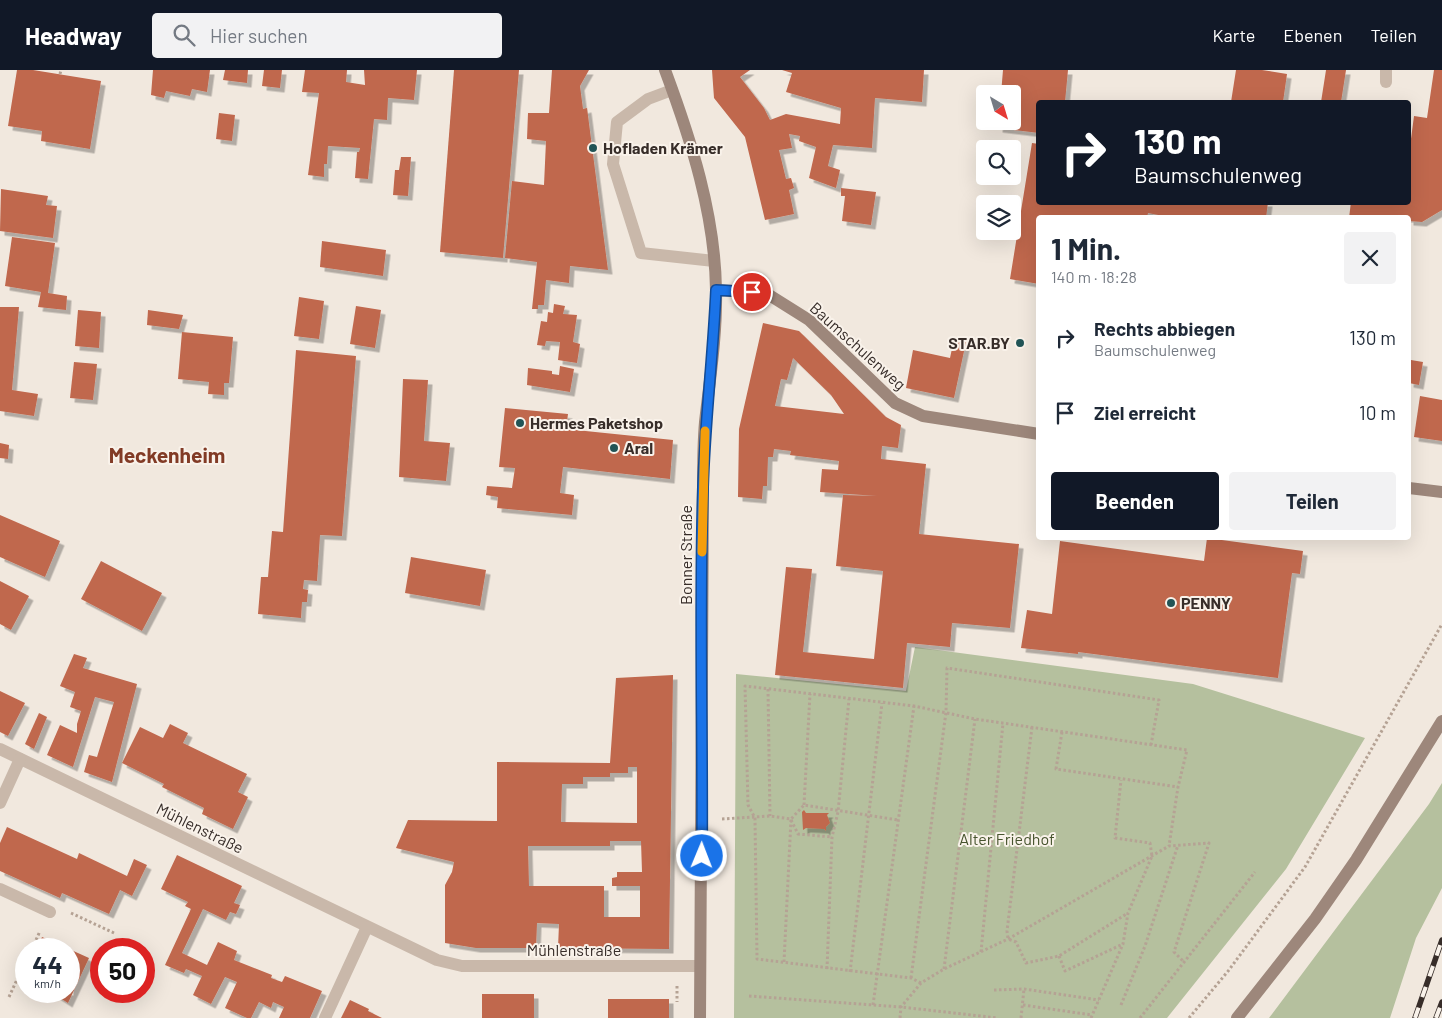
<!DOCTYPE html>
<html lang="de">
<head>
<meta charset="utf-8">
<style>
  :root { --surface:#fff; --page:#f2f2f3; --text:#1f2937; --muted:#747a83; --accent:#111827 }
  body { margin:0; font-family:Barlow,sans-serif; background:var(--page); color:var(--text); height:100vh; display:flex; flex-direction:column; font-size:19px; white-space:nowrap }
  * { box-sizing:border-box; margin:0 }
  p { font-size:16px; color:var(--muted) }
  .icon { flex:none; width:28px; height:28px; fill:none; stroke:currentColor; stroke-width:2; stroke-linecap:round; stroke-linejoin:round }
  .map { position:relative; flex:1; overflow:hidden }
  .drawer { position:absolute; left:1036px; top:145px; width:375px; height:325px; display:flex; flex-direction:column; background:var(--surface); border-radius:5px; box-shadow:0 5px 20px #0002 }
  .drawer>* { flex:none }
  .banner { position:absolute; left:1036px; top:30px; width:375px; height:105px; border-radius:5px; box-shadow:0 5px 20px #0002; background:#111827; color:#fff; overflow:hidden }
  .needle { width:32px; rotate:142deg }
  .controls { position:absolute; left:976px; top:15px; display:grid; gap:10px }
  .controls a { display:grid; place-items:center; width:45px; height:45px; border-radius:5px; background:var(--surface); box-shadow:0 5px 20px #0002; font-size:25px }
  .speed { position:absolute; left:15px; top:868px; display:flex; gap:10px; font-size:25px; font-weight:700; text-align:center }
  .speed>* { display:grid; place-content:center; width:65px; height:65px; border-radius:50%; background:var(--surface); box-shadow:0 5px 20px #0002; line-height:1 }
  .speed small { font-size:12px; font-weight:400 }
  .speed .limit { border:8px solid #d22; background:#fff; color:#111 }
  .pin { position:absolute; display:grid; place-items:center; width:42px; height:42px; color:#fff; margin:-21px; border:2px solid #fff; border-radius:50%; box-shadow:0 1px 5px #0007 }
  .me { position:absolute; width:55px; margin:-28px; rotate:1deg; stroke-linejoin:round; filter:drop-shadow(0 0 4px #0008) }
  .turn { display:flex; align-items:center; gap:18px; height:105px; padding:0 15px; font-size:22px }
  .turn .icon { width:65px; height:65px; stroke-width:2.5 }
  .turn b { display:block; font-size:35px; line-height:42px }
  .round { display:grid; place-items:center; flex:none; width:52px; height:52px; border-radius:5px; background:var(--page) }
  .overview { display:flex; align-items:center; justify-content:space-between; height:85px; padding:0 15px }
  h1 { font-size:30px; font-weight:700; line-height:38px }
  .button { display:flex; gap:10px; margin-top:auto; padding:10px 15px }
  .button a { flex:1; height:58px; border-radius:5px; background:var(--accent); color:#fff; font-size:20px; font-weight:700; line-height:58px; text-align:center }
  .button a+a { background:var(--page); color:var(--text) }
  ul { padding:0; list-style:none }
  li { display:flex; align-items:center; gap:15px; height:75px; padding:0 15px }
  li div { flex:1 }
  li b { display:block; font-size:19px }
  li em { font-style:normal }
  header { display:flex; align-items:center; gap:30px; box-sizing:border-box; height:70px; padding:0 25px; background:var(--accent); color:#fff }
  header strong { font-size:24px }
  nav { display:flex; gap:28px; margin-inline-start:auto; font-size:18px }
  .search { width:350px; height:45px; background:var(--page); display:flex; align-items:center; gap:12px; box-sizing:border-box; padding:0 18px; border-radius:5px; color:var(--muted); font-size:19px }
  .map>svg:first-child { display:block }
  .green { fill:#b5c09e }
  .building { fill:#c0674d; fill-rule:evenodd; filter:url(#shadow) }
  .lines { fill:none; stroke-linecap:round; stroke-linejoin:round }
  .path { stroke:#b5a294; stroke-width:3; stroke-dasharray:2.5 2.5; stroke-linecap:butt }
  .lane { stroke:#c9b8aa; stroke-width:12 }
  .street { stroke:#c9b8aa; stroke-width:12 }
  .secondary { stroke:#9d877b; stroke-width:12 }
  .rail-casing { stroke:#372d29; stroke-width:5.5 }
  .rail { stroke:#f9f2ea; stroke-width:4; stroke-dasharray:11; stroke-linecap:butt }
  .route-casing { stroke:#114b97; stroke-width:12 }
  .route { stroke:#1a73e8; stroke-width:9 }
  .slow { stroke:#f59e0b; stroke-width:9 }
  .poi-dot { fill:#215456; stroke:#f9f2ea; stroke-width:2 }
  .labels { text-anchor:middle; stroke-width:4; stroke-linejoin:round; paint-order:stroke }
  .poi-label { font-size:16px; font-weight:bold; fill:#372d29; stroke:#f9f2ea; text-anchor:start }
  .street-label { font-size:16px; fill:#372d29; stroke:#f9f2ea }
  .park-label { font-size:16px; fill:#47542e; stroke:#f9f2ea }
  .district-label { font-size:21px; font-weight:bold; fill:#823b26; stroke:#f9f2ea }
</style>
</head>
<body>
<header>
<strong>Headway</strong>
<div class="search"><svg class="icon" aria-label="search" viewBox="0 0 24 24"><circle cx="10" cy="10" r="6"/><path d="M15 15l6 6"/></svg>Hier suchen</div>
<nav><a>Karte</a><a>Ebenen</a><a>Teilen</a></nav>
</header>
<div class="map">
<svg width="1442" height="948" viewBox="0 0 1442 948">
  <defs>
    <filter id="shadow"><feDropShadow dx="4.5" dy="4.5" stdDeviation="0" flood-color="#0004"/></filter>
  </defs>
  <rect width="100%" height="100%" fill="#f1e8de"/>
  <g class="green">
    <polygon points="915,577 1193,614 1365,668 1286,799 1167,948 734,948 736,604 906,621"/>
    <polygon points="1442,713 1442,818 1416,868 1390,948 1269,948 1429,734"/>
  </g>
  <g class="building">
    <polygon points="17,0 33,0 101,11 90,79 41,71 42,61 8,56"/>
    <polygon points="153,0 210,0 207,22 192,19 190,26 166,21 164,28 151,25"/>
    <polygon points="225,0 248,0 247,13 223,10"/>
    <polygon points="264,0 282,0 280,18 262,16"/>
    <polygon points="305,0 347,0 346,12 365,15 364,0 417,0 414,30 388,28 387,50 374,49 368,109 355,108 357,82 359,82 360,78 328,76 327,94 324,94 324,107 308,105 319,23 302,22"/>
    <polygon points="454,0 519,0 503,188 440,182"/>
    <polygon points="552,0 589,0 580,16 583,39 587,38 608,200 570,196 569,213 546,210 544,235 538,235 538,239 532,239 537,192 505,188 512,111 544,115 546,71 527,69 528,43 549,43"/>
    <polygon points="712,0 750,0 740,7 764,38 770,50 786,44 840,54 841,38 786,22 792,3 782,0 924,0 922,32 875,28 872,78 833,75 828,96 840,100 836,118 809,108 816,77 799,71 800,66 789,64 792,78 779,80 786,109 791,108 794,118 789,120 794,144 765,150 745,67 714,28"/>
    <polygon points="1003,0 1068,0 1065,32 1039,32 1039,63 998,58 999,51 1012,51 1012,24 1001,24"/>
    <polygon points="1236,0 1262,0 1287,4 1283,32 1257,30 1257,32 1231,32"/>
    <polygon points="1326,0 1346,0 1341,32 1321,32"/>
    <polygon points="1434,0 1442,0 1442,140 1422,152 1409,151 1409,148 1349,148 1351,132 1409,132 1409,84 1414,46 1427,48"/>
    <polygon points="219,43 235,45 232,71 216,69"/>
    <polygon points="1032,73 1039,74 1039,132 1268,132 1266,148 1174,148 1148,143 1147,148 1039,148 1039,214 1010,209"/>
    <polygon points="401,87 411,87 408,126 393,125 395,100 399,100"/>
    <polygon points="841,118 876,122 871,155 842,151 845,126 841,126"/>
    <polygon points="1,119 48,126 46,135 57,136 53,168 0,161"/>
    <polygon points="12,167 55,173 48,223 67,226 66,240 38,237 41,222 5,216"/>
    <polygon points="322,171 386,180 383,206 320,197"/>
    <polygon points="299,227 324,231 319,269 294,266"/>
    <polygon points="554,234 565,236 563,244 577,245 573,272 580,274 577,293 558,290 560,272 546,271 545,276 537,275 541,251 547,252 548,242 553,243"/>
    <polygon points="356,236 381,240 375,278 350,274"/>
    <polygon points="0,237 19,237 12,320 38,324 34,346 0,341"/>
    <polygon points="78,240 101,242 99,278 75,276"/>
    <polygon points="148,240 183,245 179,259 147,255"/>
    <path d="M763 253 799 261 886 347 901 355 898 378 882 376 881 389 926 394 919 464 1019 474 1010 558 952 553 950 577 907 573 903 618 775 605 786 497 812 499 803 582 874 589 883 501 836 496 843 425 877 426 820 422 822 399 838 400 839 391 790 385 791 381 774 379 773 387H768L767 416H763L762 429 738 427 739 359ZM793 288 831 325 844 344 775 336 781 309 787 310Z"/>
    <polygon points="182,262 233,267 229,313 224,313 224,325 208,324 209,312 178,309"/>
    <polygon points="954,269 966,272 954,328 906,318 913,280 950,288"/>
    <polygon points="296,280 356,286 342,466 320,465 317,511 304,510 303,519 308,520 307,532 302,532 301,548 258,544 261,507 268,507 272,461 283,462"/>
    <polygon points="1411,290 1423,292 1419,315 1409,313"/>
    <polygon points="74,292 97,294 93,330 70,328"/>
    <polygon points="560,296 574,299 570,322 527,315 528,298 552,301 552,304 559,305"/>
    <polygon points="403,309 428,310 424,371 450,373 446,411 399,407"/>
    <polygon points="1420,326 1442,330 1442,371 1414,367"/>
    <polygon points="505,338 568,344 566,359 673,370 670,409 563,397 560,423 574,425 572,445 497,438 498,427 486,425 487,416 512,418 515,398 499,397"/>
    <polygon points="0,373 9,375 8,389 0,388"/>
    <polygon points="0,445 60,471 45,507 0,487"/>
    <polygon points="1207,468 1303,481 1300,504 1292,503 1278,608 1078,582 1078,584 1021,578 1027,540 1052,544 1060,471 1204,491"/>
    <polygon points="411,487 486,500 480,536 405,523"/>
    <polygon points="101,491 162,523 142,561 81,529"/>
    <polygon points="0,511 29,526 11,560 0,554"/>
    <polygon points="74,584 87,588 83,598 137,614 112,712 84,702 89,685 97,687 114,632 95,627 73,697 47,685 60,655 77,663 77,654 81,641 70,637 75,622 60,616"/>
    <path d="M673 605 669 879 558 878 559 854 537 853 536 878H476L445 873V815L452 802 454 792 396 778 408 750 497 751V692L610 693 616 608ZM628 697H637V753L561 752 562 714H583V707H610V703H628ZM610 771H641L642 802H617V807L612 808V816H640V847H604V816H529L528 776H610Z"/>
    <polygon points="0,621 25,633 8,666 0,662"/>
    <polygon points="39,643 47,647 34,679 25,674"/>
    <polygon points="170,654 188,663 183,673 247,704 238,722 248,727 233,759 202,744 204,738 162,717 164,714 122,693 140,657 163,668"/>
    <polygon points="804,740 806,743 829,743 827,745 830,753 826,757 826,761 824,759 806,758 803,760 802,742"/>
    <polygon points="7,757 77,789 79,783 127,806 134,789 147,795 132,826 120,820 109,844 62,823 60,828 0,801 0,773"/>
    <polygon points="177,785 242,816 234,833 240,835 236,844 230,842 226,850 203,839 182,883 207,895 218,872 237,881 234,890 272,905 271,908 282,912 285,906 322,921 310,948 279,948 284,937 273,932 271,938 259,932 251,948 247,948 225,938 237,912 225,907 211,934 193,925 202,906 186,899 184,903 165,895 191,839 185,836 188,832 161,819"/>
    <polygon points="42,867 69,879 89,888 68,933 49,921 69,921 69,879 37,879"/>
    <rect x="482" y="924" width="52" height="24"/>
    <rect x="608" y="929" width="61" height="19"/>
    <polygon points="350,930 369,939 368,941 382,948 341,948"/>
  </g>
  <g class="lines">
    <g class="path">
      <polyline points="60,4 61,0"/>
      <polyline points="768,619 770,746"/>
      <polyline points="1032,657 1007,861 1008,869 1016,872 1026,893 1059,886 1128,843"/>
      <polyline points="1062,662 1056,699 1178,717"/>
      <polyline points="804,735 810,624"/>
      <polyline points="722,749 770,746 791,749 804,735 898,750"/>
      <polyline points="791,750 798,764 832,767"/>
      <polyline points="71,843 114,863"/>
      <polyline points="32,879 40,861"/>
      <polyline points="981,882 1003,653"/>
      <polyline points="1059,886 1065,901 1123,874"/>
      <polyline points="784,892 791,749"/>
      <polyline points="827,899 832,767 838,742 849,629"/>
      <polyline points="944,899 975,649"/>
      <polyline points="850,902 882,633"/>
      <polyline points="911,908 946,642 947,598 1159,630 1151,675"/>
      <polyline points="921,913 911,908 878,904 757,889 755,748 748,735 745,616 914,636 975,649 1187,680 1178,717 1169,776"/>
      <polyline points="677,916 677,932"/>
      <polyline points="994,920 1024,919 1099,930"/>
      <polyline points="749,926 901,937 998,948"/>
      <polyline points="9,927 26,890"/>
      <polyline points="873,935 914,636"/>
      <polyline points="1023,935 1092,945"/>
      <polyline points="1121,935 1145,876 1178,775"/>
      <polyline points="900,948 901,937 921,913 944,899 1008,869 1169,776 1209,773 1174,882 1184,892"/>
      <polyline points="1021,948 1024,919"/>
      <polyline points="1091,948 1123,874 1128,843 1152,786 1150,773 1115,768 1121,710"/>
      <polyline points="1140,948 1255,802"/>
      <polyline points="1189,948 1229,900 1305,797 1442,554"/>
    </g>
    <g class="lane">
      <polyline points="1386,0 1386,12"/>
      <polyline points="672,20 648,29 617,52 613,94 641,183 714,191"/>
    </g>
    <g class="street">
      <polyline points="0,679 437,890 462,896 700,896"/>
      <polyline points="0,733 20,689"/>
      <polyline points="0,819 50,842"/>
      <polyline points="325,948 367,857"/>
    </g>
    <g class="secondary">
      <path d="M665 0C691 70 715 144 716 220 717 264 710 308 705 352 703 374 703 397 703 420L700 948"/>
      <polyline points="716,220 766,223 809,250 895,333 923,346 1039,364"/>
      <polyline points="1409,418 1442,422"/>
      <polyline points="1237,948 1315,849 1356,790 1442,651"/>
    </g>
    <g class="rail-casing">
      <g id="rail">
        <polyline points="1415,948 1442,870"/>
        <polyline points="1436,948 1442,932"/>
      </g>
    </g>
    <use href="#rail" class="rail"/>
  </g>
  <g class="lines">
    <g class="route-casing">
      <path id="route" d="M702 786C703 663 699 540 703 417 705 351 713 286 716 220L752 222"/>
    </g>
    <use href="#route" class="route"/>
    <polyline class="slow" points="702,482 705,361"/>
  </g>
  <g class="poi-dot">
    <circle cx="593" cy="78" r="5"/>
    <circle cx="1020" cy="273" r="5"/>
    <circle cx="520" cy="353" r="5"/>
    <circle cx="614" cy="378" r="5"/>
    <circle cx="1171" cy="533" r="5"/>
  </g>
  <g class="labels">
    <g class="poi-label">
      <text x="603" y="84">Hofladen Krämer</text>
      <text x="1010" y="279" text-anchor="end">STAR.BY</text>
      <text x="530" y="359">Hermes Paketshop</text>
      <text x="624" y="384">Aral</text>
      <text x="1181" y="539">PENNY</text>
    </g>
    <g class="street-label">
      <text transform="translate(858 276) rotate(42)" y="6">Baumschulenweg</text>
      <text transform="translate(686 485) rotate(-90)" y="6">Bonner Straße</text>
      <text transform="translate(200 758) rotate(26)" y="6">Mühlenstraße</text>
      <text x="574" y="886">Mühlenstraße</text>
    </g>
    <g class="park-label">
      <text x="1007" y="775">Alter Friedhof</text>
    </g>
    <g class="district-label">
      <text x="167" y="393">Meckenheim</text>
    </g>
  </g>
</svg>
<div class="controls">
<a><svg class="needle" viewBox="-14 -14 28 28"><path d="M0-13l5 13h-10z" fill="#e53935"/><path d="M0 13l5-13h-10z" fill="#747a83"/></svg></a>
<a><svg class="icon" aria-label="search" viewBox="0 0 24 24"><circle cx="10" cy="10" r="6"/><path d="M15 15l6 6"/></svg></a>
<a><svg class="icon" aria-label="layers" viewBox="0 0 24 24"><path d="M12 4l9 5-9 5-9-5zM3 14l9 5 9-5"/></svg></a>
</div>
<div class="speed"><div>44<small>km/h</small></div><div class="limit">50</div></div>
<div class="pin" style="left:752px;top:222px;background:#d93025"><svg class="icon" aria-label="arrive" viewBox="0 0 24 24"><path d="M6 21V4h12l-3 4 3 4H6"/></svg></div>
<svg class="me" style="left:702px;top:786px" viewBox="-20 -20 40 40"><circle r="17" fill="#1a73e8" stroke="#fff" stroke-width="3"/><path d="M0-11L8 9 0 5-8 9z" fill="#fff"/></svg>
<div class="banner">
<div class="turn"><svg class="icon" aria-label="right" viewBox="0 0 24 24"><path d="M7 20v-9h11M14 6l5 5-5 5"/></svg><div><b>130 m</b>Baumschulenweg</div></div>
</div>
<section class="drawer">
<div class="overview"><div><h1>1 Min.</h1><p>140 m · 18:28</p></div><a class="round"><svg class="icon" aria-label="close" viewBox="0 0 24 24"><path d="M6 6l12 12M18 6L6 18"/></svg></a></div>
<ul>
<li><svg class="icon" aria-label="right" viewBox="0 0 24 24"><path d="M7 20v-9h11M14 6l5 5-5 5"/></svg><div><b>Rechts abbiegen</b><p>Baumschulenweg</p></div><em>130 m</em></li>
<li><svg class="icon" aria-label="arrive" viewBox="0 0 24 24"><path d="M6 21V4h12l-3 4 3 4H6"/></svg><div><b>Ziel erreicht</b></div><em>10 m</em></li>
</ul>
<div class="button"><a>Beenden</a><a>Teilen</a></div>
</section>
</div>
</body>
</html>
